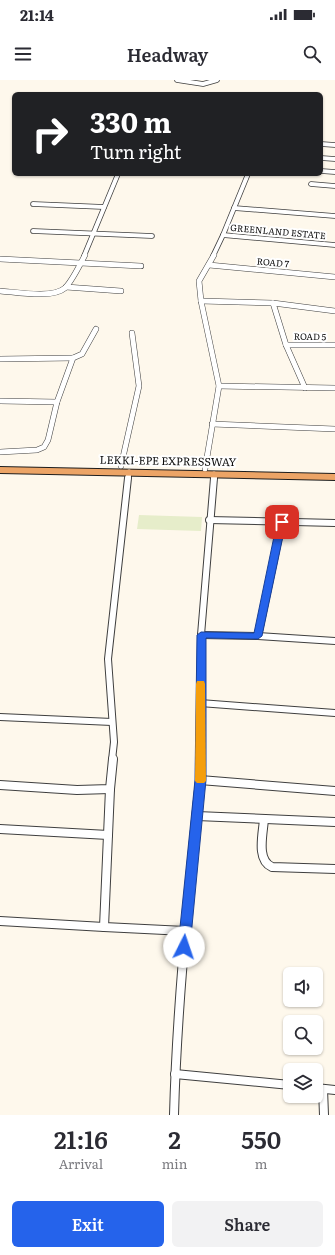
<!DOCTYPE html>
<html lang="en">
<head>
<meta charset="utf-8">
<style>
  :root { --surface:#fff; --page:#f2f2f3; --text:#2b2b33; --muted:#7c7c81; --accent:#2563eb }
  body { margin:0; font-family:Literata,serif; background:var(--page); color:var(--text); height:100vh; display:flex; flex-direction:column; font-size:15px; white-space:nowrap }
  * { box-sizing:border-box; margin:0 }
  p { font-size:13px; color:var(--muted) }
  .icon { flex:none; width:22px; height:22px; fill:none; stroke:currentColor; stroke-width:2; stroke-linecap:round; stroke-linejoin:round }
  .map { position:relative; height:1035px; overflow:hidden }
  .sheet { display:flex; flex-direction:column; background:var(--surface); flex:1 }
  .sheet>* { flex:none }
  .hud { position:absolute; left:12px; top:12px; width:311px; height:84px; border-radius:6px; box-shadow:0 1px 3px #0004; background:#202124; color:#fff; overflow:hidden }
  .buttons { position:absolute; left:283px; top:887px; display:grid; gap:8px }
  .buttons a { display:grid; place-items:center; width:40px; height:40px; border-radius:6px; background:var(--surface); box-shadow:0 1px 3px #0004; font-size:20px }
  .pin { position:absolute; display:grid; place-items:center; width:34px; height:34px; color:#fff; margin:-17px; border-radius:8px; box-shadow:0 2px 6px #0006 }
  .me { position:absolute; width:44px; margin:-22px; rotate:4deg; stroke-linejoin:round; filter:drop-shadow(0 0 3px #0008) }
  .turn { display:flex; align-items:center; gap:14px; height:84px; padding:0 12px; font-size:18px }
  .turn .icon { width:52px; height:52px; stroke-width:2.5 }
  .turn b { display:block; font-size:28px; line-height:34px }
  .eta { display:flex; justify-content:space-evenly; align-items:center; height:68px; text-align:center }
  .eta b { font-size:24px; font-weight:600; line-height:28px }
  .cta { display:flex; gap:8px; margin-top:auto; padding:8px 12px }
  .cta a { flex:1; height:46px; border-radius:6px; background:var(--accent); color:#fff; font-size:16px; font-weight:600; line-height:46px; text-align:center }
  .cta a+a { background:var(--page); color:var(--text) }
  .status { display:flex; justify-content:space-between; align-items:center; height:28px; padding:0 20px; background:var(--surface); direction:ltr }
  .status svg { height:11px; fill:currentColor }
  header { display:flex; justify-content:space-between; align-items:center; height:52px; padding:0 12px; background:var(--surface); font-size:18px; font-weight:600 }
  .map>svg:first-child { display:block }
  .pitch { fill:#e6edca }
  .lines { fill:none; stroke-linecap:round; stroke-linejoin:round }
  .minor-far3-casing { stroke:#3f3f3f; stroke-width:5.5 }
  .minor-far2-casing { stroke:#3f3f3f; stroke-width:6 }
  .minor-far1-casing { stroke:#3f3f3f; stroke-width:8 }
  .minor-casing { stroke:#3f3f3f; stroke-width:10 }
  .trunk-casing { stroke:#1d1d1d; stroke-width:2 }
  .minor-far3 { stroke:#fff; stroke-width:4 }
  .minor-far2 { stroke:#fff; stroke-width:5 }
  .minor-far1 { stroke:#fff; stroke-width:6 }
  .minor { stroke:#fff; stroke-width:8 }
  .trunk { fill:#eca466; fill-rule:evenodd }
  .route { fill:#2563eb; stroke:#184099 }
  .slow { fill:#f59e0b }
  .labels { text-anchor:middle; stroke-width:4; stroke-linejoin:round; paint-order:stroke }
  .far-street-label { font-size:9px; fill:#0c0c0c; stroke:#fff }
  .street-label { font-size:11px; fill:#0c0c0c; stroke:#fff }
</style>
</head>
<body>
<div class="status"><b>21:14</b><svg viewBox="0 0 49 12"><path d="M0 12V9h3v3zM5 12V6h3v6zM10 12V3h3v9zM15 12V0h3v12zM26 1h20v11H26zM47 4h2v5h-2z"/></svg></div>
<header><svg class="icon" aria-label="menu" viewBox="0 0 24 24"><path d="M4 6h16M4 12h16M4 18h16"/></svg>Headway<svg class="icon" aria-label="search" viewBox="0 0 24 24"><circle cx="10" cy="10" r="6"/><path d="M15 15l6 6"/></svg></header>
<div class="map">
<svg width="335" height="1035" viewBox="0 0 335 1035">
  <rect width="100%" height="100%" fill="#fef8ec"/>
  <polygon class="pitch" points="139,435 202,437 201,451 137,449"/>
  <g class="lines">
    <g class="minor-far3-casing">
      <g id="minor-far3">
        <polyline points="177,0 203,4 217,0"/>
        <polyline points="321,64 335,65"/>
        <polyline points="321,78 335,79"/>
        <polyline points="321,91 335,92"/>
        <polyline points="311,104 335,106"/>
        <polyline points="33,124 104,127"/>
        <polyline points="234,128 335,136"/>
        <polyline points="33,151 152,156"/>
        <polyline points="223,155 248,94"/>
        <polyline points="84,176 118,94"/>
        <polyline points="213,176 223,155 335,165"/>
      </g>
    </g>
    <g class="minor-far2-casing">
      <g id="minor-far2">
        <polyline points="0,179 141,186"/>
        <polyline points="209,185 335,197"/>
        <polyline points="66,207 121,211"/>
        <path d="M0 211C16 212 52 219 65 208 71 202 81 183 85 175"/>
        <polyline points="201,221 273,223 335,231"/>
        <polyline points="273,223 286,265 305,308"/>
        <polyline points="286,265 335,265"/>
        <polyline points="0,279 73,278"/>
        <polyline points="219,306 335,308"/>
        <polyline points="0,321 57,322"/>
        <polyline points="212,344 335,349"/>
        <polyline points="0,372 37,370 44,367 48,360 57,322 73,278 82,274 96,249"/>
        <polyline points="121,386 139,306 132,253"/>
        <polyline points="205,389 219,306 201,221 199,201 214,175"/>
        <polyline points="128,399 129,392"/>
        <polyline points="214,399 214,394"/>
      </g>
    </g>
    <g class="minor-far1-casing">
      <g id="minor-far1">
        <polyline points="209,440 335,443"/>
        <polyline points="201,555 258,556 335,561"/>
        <polyline points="258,556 282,442"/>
        <polyline points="200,623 335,633"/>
        <polyline points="0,637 112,642"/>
        <polyline points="112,680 114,662 108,579 128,398"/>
        <polyline points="200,680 201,555 214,398"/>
      </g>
    </g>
    <g class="minor-casing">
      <g id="minor">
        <polyline points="200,700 335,711"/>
        <polyline points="0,705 77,710 110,709 113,679"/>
        <polyline points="110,709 104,847 185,851"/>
        <polyline points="197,736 335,742"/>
        <path d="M264 739C263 754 256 780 272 787L335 789"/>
        <polyline points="0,749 108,755"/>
        <polyline points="0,841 104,847"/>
        <polyline points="175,994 290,1005"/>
        <polyline points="316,1008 335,1010"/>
        <polyline points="323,1009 324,1035"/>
        <path d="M174 1035C177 923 189 811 200 700V679"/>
      </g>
    </g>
    <g class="trunk-casing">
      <polygon id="trunk" points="0,387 335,394 335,400 0,393"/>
    </g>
    <use href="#minor-far3" class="minor-far3"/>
    <use href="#minor-far2" class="minor-far2"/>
    <use href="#minor-far1" class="minor-far1"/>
    <use href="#minor" class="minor"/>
    <use href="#trunk" class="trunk"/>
  </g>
  <polygon class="route" points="282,440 286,442 262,556 258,559 206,558 206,700 190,867 188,870 184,871 180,870 178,867 195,700 197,555 201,552 254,553 277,442"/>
  <polygon class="slow" points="197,601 204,601 205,604 206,701 204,703 197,703 195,701 196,604"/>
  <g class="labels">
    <g class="far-street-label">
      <text transform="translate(278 152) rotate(5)" y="3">GREENLAND ESTATE</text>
      <text transform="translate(273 183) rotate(5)" y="3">ROAD 7</text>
      <text transform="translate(310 257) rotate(1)" y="3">ROAD 5</text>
    </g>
    <g class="street-label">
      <text transform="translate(168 381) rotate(1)" y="4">LEKKI-EPE EXPRESSWAY</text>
    </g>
  </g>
</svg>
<div class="buttons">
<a><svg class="icon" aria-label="sound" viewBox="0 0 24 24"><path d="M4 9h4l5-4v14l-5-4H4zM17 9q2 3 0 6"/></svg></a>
<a><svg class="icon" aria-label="search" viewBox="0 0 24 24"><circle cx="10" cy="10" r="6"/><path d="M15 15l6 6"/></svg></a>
<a><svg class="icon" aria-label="layers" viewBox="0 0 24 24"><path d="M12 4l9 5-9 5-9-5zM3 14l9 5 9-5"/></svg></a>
</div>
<div class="pin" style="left:282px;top:442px;background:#d93025"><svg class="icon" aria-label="arrive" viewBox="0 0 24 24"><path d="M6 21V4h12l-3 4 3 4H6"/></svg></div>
<svg class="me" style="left:184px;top:867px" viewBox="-20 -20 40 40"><circle r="19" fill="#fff"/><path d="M0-13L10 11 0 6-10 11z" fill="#2563eb"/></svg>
<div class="hud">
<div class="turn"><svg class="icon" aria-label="right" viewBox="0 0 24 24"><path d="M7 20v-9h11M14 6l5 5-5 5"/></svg><div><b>330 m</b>Turn right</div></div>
</div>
</div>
<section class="sheet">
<div class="eta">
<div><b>21:16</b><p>Arrival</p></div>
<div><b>2</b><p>min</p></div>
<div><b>550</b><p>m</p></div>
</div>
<div class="cta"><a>Exit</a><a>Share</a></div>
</section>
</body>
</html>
